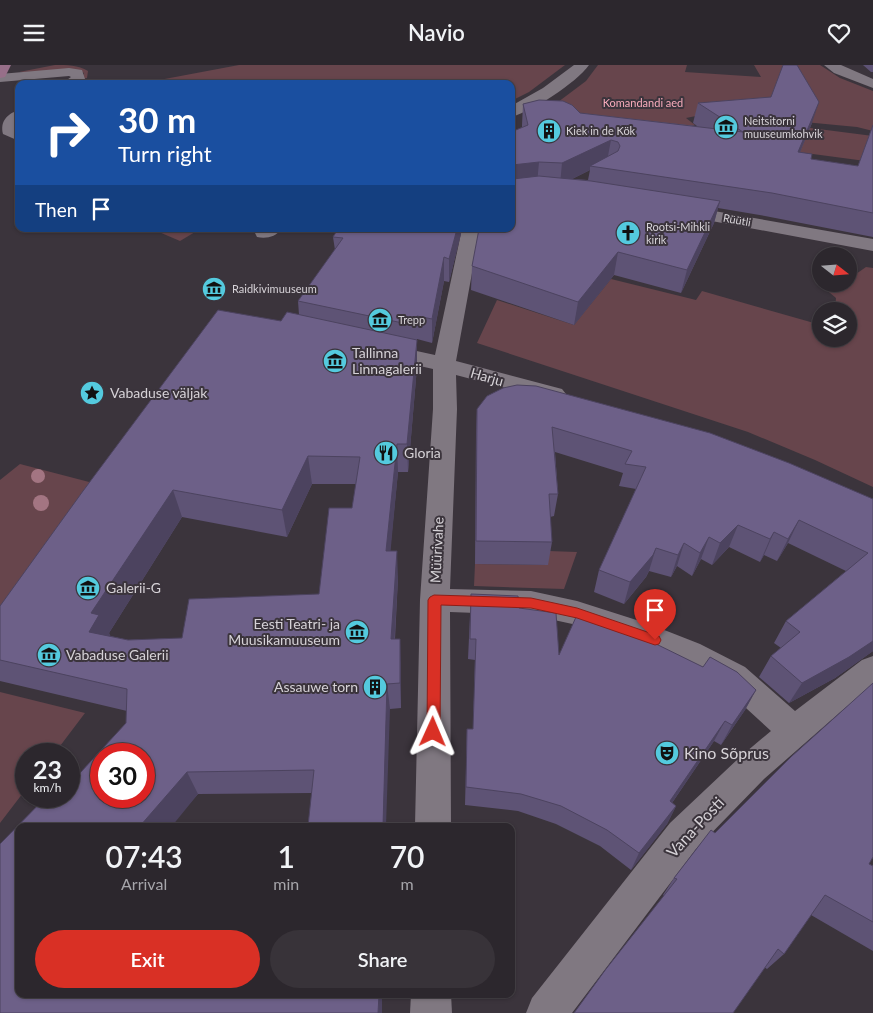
<!DOCTYPE html>
<html lang="en">
<head>
<meta charset="utf-8">
<style>
  :root { --surface:#2c272d; --page:#383339; --text:#f1f3f6; --muted:#a6a5aa; --line:#484449; --accent:#d93025 }
  body { margin:0; font-family:Lato,sans-serif; background:var(--page); color:var(--text); height:100vh; display:flex; flex-direction:column; font-size:19px; white-space:nowrap }
  * { box-sizing:border-box; margin:0 }
  p { font-size:16px; color:var(--muted) }
  .icon { flex:none; width:28px; height:28px; fill:none; stroke:currentColor; stroke-width:2; stroke-linecap:round; stroke-linejoin:round }
  .map { position:relative; flex:1; overflow:hidden }
  .sheet { position:absolute; left:15px; top:758px; width:500px; height:175px; display:flex; flex-direction:column; background:var(--surface); border-radius:10px; box-shadow:0 1px 4px #0004,0 0 0 1px var(--line) }
  .sheet>* { flex:none }
  .top-card { position:absolute; left:15px; top:15px; width:500px; height:152px; border-radius:10px; box-shadow:0 1px 4px #0004,0 0 0 1px var(--line); background:#1a4fa0; color:#fff; overflow:hidden }
  .needle { width:32px; rotate:107deg }
  .controls { position:absolute; left:812px; top:182px; display:grid; gap:10px }
  .controls a { display:grid; place-items:center; width:45px; height:45px; border-radius:50%; background:var(--surface); box-shadow:0 1px 4px #0004,0 0 0 1px var(--line); font-size:25px }
  .speed { position:absolute; left:15px; top:678px; display:flex; gap:10px; font-size:25px; font-weight:700; text-align:center }
  .speed>* { display:grid; place-content:center; width:65px; height:65px; border-radius:50%; background:var(--surface); box-shadow:0 1px 4px #0004,0 0 0 1px var(--line); line-height:1 }
  .speed small { font-size:12px; font-weight:400 }
  .speed .limit { border:8px solid #d22; background:#fff; color:#111 }
  .pin { position:absolute; display:grid; place-items:center; width:42px; height:42px; color:#fff; margin:-51px -21px; border-radius:50% 50% 50% 0; rotate:-45deg; box-shadow:0 0 5px #0007 }
  .pin .icon { rotate:45deg }
  .me { position:absolute; width:55px; margin:-28px; rotate:1deg; stroke-linejoin:round; filter:drop-shadow(0 0 4px #0008) }
  .turn { display:flex; align-items:center; gap:18px; height:105px; padding:0 20px; font-size:22px }
  .turn .icon { width:65px; height:65px; stroke-width:2.5 }
  .turn b { display:block; font-size:35px; line-height:42px }
  .then { display:flex; align-items:center; height:48px; padding:0 20px; background:#0003; gap:10px; font-size:19px }
  .eta { display:flex; justify-content:space-evenly; align-items:center; height:85px; text-align:center }
  .eta b { font-size:30px; font-weight:600; line-height:35px }
  .cta { display:flex; gap:10px; margin-top:auto; padding:10px 20px }
  .cta a { flex:1; height:58px; border-radius:30px; background:var(--accent); color:#fff; font-size:20px; font-weight:600; line-height:58px; text-align:center }
  .cta a+a { background:var(--page); color:var(--text) }
  header { display:flex; justify-content:space-between; align-items:center; height:65px; padding:0 20px; background:var(--surface); font-size:22px; font-weight:600 }
  .map>svg:first-child { display:block }
  .green { fill:#67454c }
  .lines { fill:none; stroke-linecap:round; stroke-linejoin:round }
  .minor { fill:#807881; fill-rule:evenodd }
  .major { fill:#976f89; fill-rule:evenodd }
  .tree { fill:#a37582 }
  .wall { fill:#5e5375; fill-rule:evenodd }
  .shaded-wall { fill:#4c435f }
  .building { fill:#6d6088; stroke:#4c435f; fill-rule:evenodd }
  .route { fill:#d93025; stroke:#8d1f18 }
  .labels { text-anchor:middle; stroke-width:4; stroke-linejoin:round; paint-order:stroke }
  .far-park-label { font-size:11px; fill:#f8abbb; stroke:#3b343c }
  .far-poi-label { font-size:11px; fill:#d6d2d7; stroke:#3b343c; text-anchor:start }
  .far-street-label { font-size:11px; fill:#d6d2d7; stroke:#3b343c }
  .poi-label { font-size:14px; fill:#d6d2d7; stroke:#3b343c; text-anchor:start }
  .street-label { font-size:14px; fill:#d6d2d7; stroke:#3b343c }
  .near-poi-label { font-size:16px; fill:#d6d2d7; stroke:#3b343c; text-anchor:start }
  .near-street-label { font-size:16px; fill:#d6d2d7; stroke:#3b343c }
</style>
</head>
<body>
<header><svg class="icon" aria-label="menu" viewBox="0 0 24 24"><path d="M4 6h16M4 12h16M4 18h16"/></svg>Navio<svg class="icon" aria-label="heart" viewBox="0 0 24 24"><path d="M12 20l-8-8c-3-5 5-10 8-4 3-6 11-1 8 4z"/></svg></header>
<div class="map">
<svg width="873" height="948" viewBox="0 0 873 948">
  <rect width="100%" height="100%" fill="#3b343c"/>
  <g class="green">
    <path d="M55 0C67 0 78 0 88 6L87 13 82 14 84 8 80 6 19 7Z"/>
    <polygon points="239,0 565,0 529,27 511,36 511,19 138,19"/>
    <polygon points="598,0 687,0 685,7 761,12 754,0 820,0 840,13 873,26 873,66 857,62 711,48 686,53 695,60 680,64 614,73 558,37 586,16"/>
    <polygon points="803,62 873,71 873,97 722,77"/>
    <polygon points="152,164 200,164 180,176"/>
    <polygon points="866,202 873,203 873,422 815,395 748,367 477,278 497,235 574,260 611,214 696,235 702,226 821,260 821,274 849,274 849,246 835,246 836,233 823,222 823,219 849,219 849,208 856,209"/>
    <polygon points="20,399 93,418 0,546 0,415"/>
    <polygon points="548,486 577,487 564,524 474,521 475,499 548,500"/>
    <polygon points="0,627 85,648 54,689 26,689 26,724 0,758"/>
  </g>
  <g class="lines">
    <g class="minor">
      <path d="M574 0H589C576 18 533 46 511 52V41L543 23Z"/>
      <polygon points="824,0 841,0 873,14 873,23 834,8"/>
      <polygon points="69,3 82,5 85,14 83,17 61,19 71,12 69,11 0,17 0,9"/>
      <path d="M19 45V56L15 59 19 65V76L3 69C0 56 7 49 19 45Z"/>
      <polygon points="680,140 873,174 873,186 674,149 671,145 674,141"/>
      <path d="M258 164H281C276 172 266 174 257 172L255 168Z"/>
      <polygon points="462,164 480,164 456,296 562,324 566,329 562,334 554,336 456,310 457,344 450,524 531,526 577,536 649,559 700,579 745,602 795,646 862,595 873,591 873,622 845,643 764,714 696,784 572,948 526,948 532,933 670,758 740,692 771,666 723,622 678,597 629,577 577,560 531,550 450,547 451,761 415,761 420,535 433,344 433,304 372,290 369,285 372,280 380,278 435,290"/>
      <polygon points="411,929 451,929 452,948 410,948"/>
    </g>
    <polygon class="major" points="0,0 11,0 5,12 0,13"/>
  </g>
  <g class="tree">
    <circle cx="38" cy="411" r="7"/>
    <circle cx="41" cy="438" r="8"/>
  </g>
  <g class="wall">
    <polygon points="863,0 873,0 873,7 871,7"/>
    <path d="M698 38 812 58 800 87 811 94 858 101 873 60V172L765 151 718 143 714 158 681 228 614 210 574 260 471 225 472 201 522 62V60L523 39 580 48 697 61 693 58ZM590 105 588 115 572 114Z"/>
    <path d="M338 164H462L449 217 444 216 432 278 417 274V302L408 407H398L390 486 398 513 395 574 401 600V643L390 644 311 728 198 729 19 929H382V948H0L69 731 126 658 127 646 0 616V541L281 256 299 250 298 236 335 185 333 172ZM312 419H356L352 443 319 529 182 573 128 575 110 571 109 568 182 452 287 472Z"/>
    <polygon points="477,344 873,434 873,586 835,613 789,638 759,612 771,591 781,583 774,578 786,556 846,506 788,478 777,496 764,490 760,497 729,482 712,500 701,494 692,511 677,501 671,512 649,506 646,512 624,539 594,527 599,505 636,424 619,421 623,408 555,387 558,429 554,451 550,452 552,477 548,500 475,499 476,367"/>
    <polygon points="471,529 519,543 559,590 703,602 756,625 745,645 721,680 714,676 672,738 676,741 667,759 631,805 600,781 556,759 518,746 465,740 467,664 473,664 475,595 468,594"/>
    <polygon points="715,768 869,799 873,801 873,886 811,850 784,889 767,904 663,830 674,813"/>
  </g>
  <g class="shaded-wall">
    <polygon points="819,37 812,58 791,109 798,87"/>
    <polygon points="611,75 607,96 590,101 590,105 560,120 562,98"/>
    <polygon points="539,97 537,119 511,122 511,108 512,100"/>
    <polygon points="720,136 714,158 681,228 687,205"/>
    <polygon points="457,164 462,164 449,217 449,194"/>
    <polygon points="618,187 614,210 574,260 578,237"/>
    <polygon points="444,192 444,216 432,278 432,254"/>
    <polygon points="417,275 417,302 408,407 407,379"/>
    <polygon points="397,379 398,407 388,513 386,486"/>
    <polygon points="308,391 312,419 287,472 282,445"/>
    <polygon points="173,425 182,452 109,568 113,576 89,567 91,548"/>
    <polygon points="799,455 788,478 777,496 788,474"/>
    <polygon points="738,460 729,482 712,500 720,478"/>
    <polygon points="774,467 764,490 760,497 770,474"/>
    <polygon points="709,472 701,494 692,511 700,488"/>
    <polygon points="684,478 677,501 671,512 678,490"/>
    <polygon points="656,483 649,506 646,512 624,539 630,517"/>
    <polygon points="397,486 398,513 393,600 391,574"/>
    <polygon points="400,574 401,600 401,643 400,618"/>
    <polygon points="873,576 873,586 835,613 789,638 802,618"/>
    <polygon points="387,619 390,644 386,761 383,761"/>
    <polygon points="756,625 745,645 721,680 732,660"/>
    <polygon points="725,656 714,676 661,754 670,736"/>
    <polygon points="187,707 198,729 172,761 140,761"/>
    <polygon points="676,741 667,759 631,805 639,788"/>
    <polygon points="379,929 382,929 382,948 378,948"/>
  </g>
  <g class="building">
    <polygon points="783,0 797,0 819,37 798,87 812,89 811,94 858,101 873,60 873,148 772,128 590,101 618,86 620,81 618,77 611,75 562,98 539,97 512,100 511,108 511,67 528,60 523,39 539,35 563,36 572,40 580,48 743,67 698,38 771,32"/>
    <polygon points="539,111 591,116 720,136 687,205 618,187 578,237 472,201 479,164 511,164 511,112 513,114"/>
    <polygon points="338,164 457,164 449,194 444,192 432,254 417,251 417,261 298,236 343,173 333,172"/>
    <path d="M218 245 281 256 287 247 417 275 407 379H397L386 486H397L391 574H400V618L387 619 383 761H308L314 705 187 707 140 761H19V929H379L378 948H0V779L47 731H69V720L126 658 127 624 0 595V541L83 426ZM308 391 360 392 352 443H329L319 529 189 534 182 573 128 575 89 567 99 550 91 548 173 425 282 445ZM101 689H144V731H101Z"/>
    <polygon points="517,320 536,321 710,368 789,398 873,434 873,576 849,592 802,618 771,591 800,567 786,556 868,488 799,455 788,474 774,467 770,474 738,460 720,478 709,472 700,488 684,478 678,490 656,483 653,490 630,517 599,505 646,402 625,399 632,386 552,362 558,429 549,429 552,477 476,476 477,344 487,331 503,323"/>
    <polygon points="471,529 518,531 519,543 556,548 559,590 576,552 600,558 652,577 703,602 710,592 737,607 756,625 732,660 725,656 670,736 676,741 639,788 607,765 561,741 521,729 466,722 467,664 473,664 476,574 470,574"/>
    <polygon points="873,618 873,792 869,799 873,801 873,857 825,830 784,889 778,884 733,948 574,948 606,904 677,814 674,813 711,765 715,768 792,691"/>
  </g>
  <polygon class="route" points="434,530 531,533 577,543 659,571 661,575 659,579 655,580 577,553 531,543 441,540 440,667 438,672 433,673 429,672 427,667 428,535 430,532"/>
  <defs>
    <g id="museum-disc" transform="scale(1.25)"><circle r="9.5" fill="#54cade" stroke="#3b343c"/><path d="M0-6L6-3V-2H-6V-3ZM-5-1h2V3h-2ZM-1-1h2V3h-2ZM3-1h2V3H3ZM-6 4H6V6H-6Z" fill="#111"/></g>
    <g id="building-disc" transform="scale(1.25)"><circle r="9.5" fill="#54cade" stroke="#3b343c"/><path d="M-4-6H4V6H1V3H-1V6H-4ZM-2.5-4.3h1.7v1.8h-1.7ZM.8-4.3h1.7v1.8H.8ZM-2.5-1h1.7V.8h-1.7ZM.8-1h1.7V.8H.8Z" fill="#111"/></g>
    <g id="church-disc" transform="scale(1.25)"><circle r="9.5" fill="#54cade" stroke="#3b343c"/><path d="M-1.2-6h2.4v3.5h3.3v2.4h-3.3V6h-2.4V-.1h-3.3v-2.4h3.3Z" fill="#111"/></g>
    <g id="sight-disc" transform="scale(1.25)"><circle r="9.5" fill="#54cade" stroke="#3b343c"/><path d="M0-6L1.8-2.2L6-1.7L2.9 1.2L3.7 5.4L0 3.3L-3.7 5.4L-2.9 1.2L-6-1.7L-1.8-2.2Z" fill="#111"/></g>
    <g id="restaurant-disc" transform="scale(1.25)"><circle r="9.5" fill="#54cade" stroke="#3b343c"/><path d="M-5-6h1v4h1v-4h1v4h1v-4h1v5L-1.5 .5V6h-2V.5L-5-1ZM5-6V6H3V1.5H1.5Q1.5-4 5-6Z" fill="#111"/></g>
    <g id="theatre-disc" transform="scale(1.25)"><circle r="9.5" fill="#54cade" stroke="#3b343c"/><path d="M-5-5.5Q0-4 5-5.5V0Q5 5 0 6Q-5 5-5 0ZM-3.3-2.5H-1v1.5H-3.3ZM1-2.5H3.3v1.5H1ZM-2.8 1Q0 5.5 2.8 1Z" fill="#111"/></g>
  </defs>
  <g fill-rule="evenodd">
    <use href="#museum-disc" x="726" y="62"/>
    <use href="#building-disc" x="549" y="66"/>
    <use href="#church-disc" x="628" y="168"/>
    <use href="#museum-disc" x="214" y="224"/>
    <use href="#museum-disc" x="380" y="255"/>
    <use href="#museum-disc" x="335" y="296"/>
    <use href="#sight-disc" x="92" y="328"/>
    <use href="#restaurant-disc" x="386" y="388"/>
    <use href="#museum-disc" x="88" y="523"/>
    <use href="#museum-disc" x="357" y="567"/>
    <use href="#museum-disc" x="49" y="590"/>
    <use href="#building-disc" x="375" y="622"/>
    <use href="#theatre-disc" x="667" y="688"/>
  </g>
  <g class="labels">
    <g class="far-park-label">
      <text x="643" y="42">Komandandi aed</text>
    </g>
    <g class="far-poi-label">
      <text x="744" y="60">Neitsitorni<tspan x="744" dy="13">muuseumkohvik</tspan></text>
      <text x="566" y="70">Kiek in de Kök</text>
      <text x="646" y="166">Rootsi-Mihkli<tspan x="646" dy="13">kirik</tspan></text>
      <text x="232" y="228">Raidkivimuuseum</text>
      <text x="398" y="259">Trepp</text>
    </g>
    <g class="far-street-label">
      <text transform="translate(737 155) rotate(10)" y="4">Rüütli</text>
    </g>
    <g class="poi-label">
      <text x="352" y="293">Tallinna<tspan x="352" dy="16">Linnagalerii</tspan></text>
      <text x="110" y="333">Vabaduse väljak</text>
      <text x="404" y="393">Gloria</text>
      <text x="106" y="528">Galerii-G</text>
      <text x="340" y="564" text-anchor="end">Eesti Teatri- ja<tspan x="340" dy="16">Muusikamuuseum</tspan></text>
      <text x="66" y="595">Vabaduse Galerii</text>
      <text x="358" y="627" text-anchor="end">Assauwe torn</text>
    </g>
    <g class="street-label">
      <text transform="translate(487 312) rotate(16)" y="5">Harju</text>
      <text transform="translate(437 485) rotate(-87)" y="5">Müürivahe</text>
    </g>
    <g class="near-poi-label">
      <text x="684" y="694">Kino Sõprus</text>
    </g>
    <g class="near-street-label">
      <text transform="translate(695 762) rotate(-47)" y="6">Vana-Posti</text>
    </g>
  </g>
</svg>
<div class="controls">
<a><svg class="needle" viewBox="-14 -14 28 28"><path d="M0-13l5 13h-10z" fill="#e53935"/><path d="M0 13l5-13h-10z" fill="#a6a5aa"/></svg></a>
<a><svg class="icon" aria-label="layers" viewBox="0 0 24 24"><path d="M12 4l9 5-9 5-9-5zM3 14l9 5 9-5"/></svg></a>
</div>
<div class="speed"><div>23<small>km/h</small></div><div class="limit">30</div></div>
<div class="pin" style="left:655px;top:575px;background:#d93025"><svg class="icon" aria-label="arrive" viewBox="0 0 24 24"><path d="M6 21V4h12l-3 4 3 4H6"/></svg></div>
<svg class="me" style="left:433px;top:667px" viewBox="-20 -20 40 40"><path d="M0-17L14 15 0 8-14 15z" fill="#d93025" stroke="#fff" stroke-width="4"/></svg>
<div class="top-card">
<div class="turn"><svg class="icon" aria-label="right" viewBox="0 0 24 24"><path d="M7 20v-9h11M14 6l5 5-5 5"/></svg><div><b>30 m</b>Turn right</div></div>
<div class="then">Then<svg class="icon" aria-label="arrive" viewBox="0 0 24 24"><path d="M6 21V4h12l-3 4 3 4H6"/></svg></div>
</div>
<section class="sheet">
<div class="eta">
<div><b>07:43</b><p>Arrival</p></div>
<div><b>1</b><p>min</p></div>
<div><b>70</b><p>m</p></div>
</div>
<div class="cta"><a>Exit</a><a>Share</a></div>
</section>
</div>
</body>
</html>
